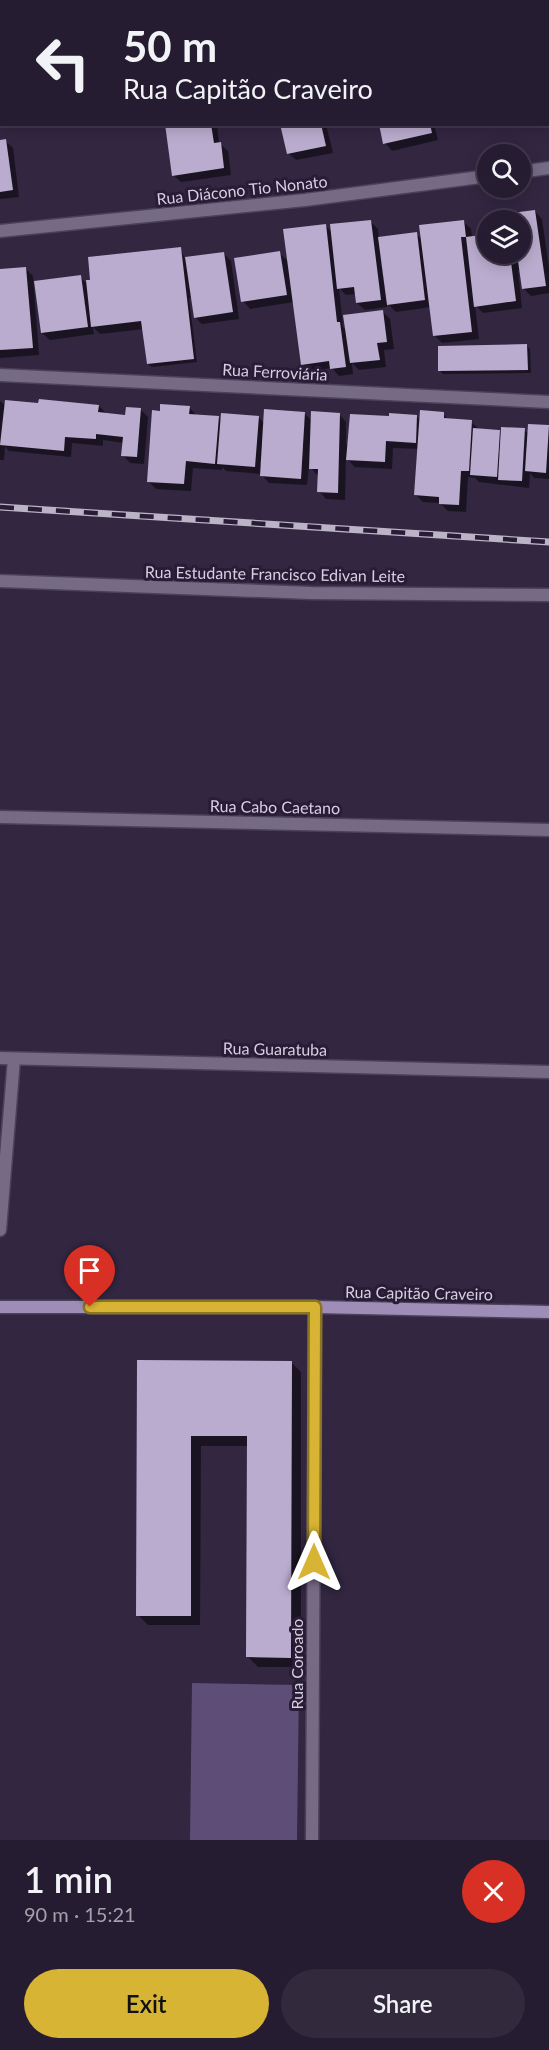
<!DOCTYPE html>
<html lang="en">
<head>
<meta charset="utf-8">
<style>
  :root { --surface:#261c31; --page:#32293d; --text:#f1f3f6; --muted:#a4a1ab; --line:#423a4d; --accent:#d7b434 }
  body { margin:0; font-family:Lato,sans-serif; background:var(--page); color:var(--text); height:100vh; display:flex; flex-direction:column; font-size:22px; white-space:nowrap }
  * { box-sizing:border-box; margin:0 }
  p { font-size:20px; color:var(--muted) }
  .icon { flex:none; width:33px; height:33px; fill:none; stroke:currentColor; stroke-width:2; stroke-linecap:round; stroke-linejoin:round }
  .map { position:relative; height:1840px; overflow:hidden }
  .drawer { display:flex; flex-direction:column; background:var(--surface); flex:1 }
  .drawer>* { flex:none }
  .hud { position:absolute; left:0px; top:0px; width:549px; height:126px; box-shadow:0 3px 15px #0003,0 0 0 2px var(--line); background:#261c31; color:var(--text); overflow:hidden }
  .controls { position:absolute; left:477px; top:144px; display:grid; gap:12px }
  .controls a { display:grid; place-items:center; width:54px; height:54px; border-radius:50%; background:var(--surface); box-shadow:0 3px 15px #0003,0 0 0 2px var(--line); font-size:30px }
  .pin { position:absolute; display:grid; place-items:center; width:51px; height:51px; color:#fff; margin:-62px -26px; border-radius:50% 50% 50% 0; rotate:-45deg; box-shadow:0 0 6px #0007 }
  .pin .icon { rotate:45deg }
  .me { position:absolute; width:66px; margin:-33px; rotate:0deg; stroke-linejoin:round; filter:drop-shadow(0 0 4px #0008) }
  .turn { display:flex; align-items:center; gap:21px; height:126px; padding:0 24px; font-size:27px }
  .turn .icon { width:78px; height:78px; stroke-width:2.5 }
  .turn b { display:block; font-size:42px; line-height:51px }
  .round { display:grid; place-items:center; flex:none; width:63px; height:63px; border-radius:32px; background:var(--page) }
  .overview { display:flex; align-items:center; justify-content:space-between; height:102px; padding:0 24px }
  h1 { font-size:36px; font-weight:600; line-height:45px }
  .action { display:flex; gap:12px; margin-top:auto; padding:12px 24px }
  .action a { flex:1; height:69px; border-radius:36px; background:var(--accent); color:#111; font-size:24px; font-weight:600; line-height:69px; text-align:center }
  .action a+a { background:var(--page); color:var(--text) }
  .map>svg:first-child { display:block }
  .pitch { fill:#5e4d77 }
  .shadow { fill:#0007 }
  .building { fill:#baacce }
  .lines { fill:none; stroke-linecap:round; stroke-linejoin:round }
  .street-casing { stroke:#4c415a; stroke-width:15 }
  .secondary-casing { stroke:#4c415a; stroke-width:15 }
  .street { stroke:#756b85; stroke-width:12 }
  .secondary { stroke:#9e8eb7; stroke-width:12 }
  .rail-casing { stroke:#bbb4c6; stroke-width:7 }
  .rail { stroke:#281c36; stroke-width:4.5; stroke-dasharray:14; stroke-linecap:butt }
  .route-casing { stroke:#8c7522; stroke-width:15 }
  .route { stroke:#d7b434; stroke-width:10 }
  .labels { text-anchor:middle; stroke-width:6; stroke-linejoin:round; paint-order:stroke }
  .street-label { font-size:16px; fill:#d6cfe0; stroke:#281c36 }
</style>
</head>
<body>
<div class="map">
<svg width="549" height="1840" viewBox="0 0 549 1840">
  <rect width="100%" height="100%" fill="#322641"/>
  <polygon class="pitch" points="192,1683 299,1685 297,1840 190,1840"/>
  <g class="shadow">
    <rect x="193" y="0" width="101" height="2"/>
    <polygon points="305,0 349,0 306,2"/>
    <polygon points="461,0 508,0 508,2 462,2"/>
    <polygon points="548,46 549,46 548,101"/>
    <polygon points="166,124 217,124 219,143 228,151 231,175 181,182 173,175"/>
    <polygon points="282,124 326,124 333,153 296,160 288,153"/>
    <polygon points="380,124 434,124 438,140 392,151 385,143"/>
    <polygon points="0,141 5,141 13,148 19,197 0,199"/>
    <polygon points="535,211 542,219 549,268 549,293 531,296 523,288 521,270 518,270 522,308 483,313 475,305 479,339 442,343 434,335 431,307 396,312 387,303 387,307 365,310 357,303 356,294 346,295 339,288 343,327 347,331 383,312 390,319 394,349 384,350 386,367 359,370 352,363 353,374 339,376 332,368 310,371 302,364 294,302 250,309 243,301 279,253 289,262 326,226 332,232 370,221 378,229 379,238 416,234 423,240 464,222 471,229 472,237 488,254 520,254 520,220 514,220 513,214"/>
    <polygon points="180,248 185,259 224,254 231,261 239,319 202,324 195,317 192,298 189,298 197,362 152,367 148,364 144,329 100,334 93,327 94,334 50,340 42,333 36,282 33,282 80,277 85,282 92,281"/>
    <polygon points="25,268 33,276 39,355 0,358 0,270"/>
    <polygon points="527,346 530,349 531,373 443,374 440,371"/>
    <polygon points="0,401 6,406 99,406 107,414 127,416 141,410 148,417 144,464 130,463 123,455 124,443 103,440 103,446 72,443 71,457 9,451 5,447 4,460 0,460"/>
    <polygon points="189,407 196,415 218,417 222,421 258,417 265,424 304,413 312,421 339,414 346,422 346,445 390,418 416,416 421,420 443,414 449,420 471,422 479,429 524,430 529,434 529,426 549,427 549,479 534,478 530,473 529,488 479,482 475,478 468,477 466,512 448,511 440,503 423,502 416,495 419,449 393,448 392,469 355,467 346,458 345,500 326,499 319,491 319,477 309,466 307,485 269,483 261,474 226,471 222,467 222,470 193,468 191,491 156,489 148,481 161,413"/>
    <polygon points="138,1361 291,1362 301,1372 301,1667 258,1667 248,1657 249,1446 201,1446 200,1625 148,1625 138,1615"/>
  </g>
  <g class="building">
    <polygon points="165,124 211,124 214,143 221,142 224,168 172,176"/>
    <polygon points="280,124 321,124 326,146 287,154"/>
    <polygon points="379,124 430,124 432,133 383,144"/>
    <polygon points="6,139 13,190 0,192 0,140"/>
    <polygon points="535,210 546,286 522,289 517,254 520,254 520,220 512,220 511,213"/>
    <polygon points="371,220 381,300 356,303 354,287 337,289 330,224"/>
    <polygon points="464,220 466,237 461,237 472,332 433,336 419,225"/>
    <polygon points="326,224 337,322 340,322 346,367 330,369 329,361 301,365 283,229"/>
    <polygon points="417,232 425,300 387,305 378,237"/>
    <polygon points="488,234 488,254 510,254 516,301 474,307 466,237"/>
    <polygon points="181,247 194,359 147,364 141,321 91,327 86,280 90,280 88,257"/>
    <polygon points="280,251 287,295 241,302 234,258"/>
    <polygon points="224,252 233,312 194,318 185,257"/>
    <polygon points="26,267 33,348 0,350 0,269"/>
    <polygon points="81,275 88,327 41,333 34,281"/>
    <polygon points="383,310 387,342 377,343 380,360 350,363 343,315"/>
    <polygon points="527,344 528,370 438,371 438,346"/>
    <polygon points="39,399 99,405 98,412 125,415 126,407 141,408 137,457 121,456 123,437 96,434 96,439 65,437 64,451 0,445 5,400 38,403"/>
    <polygon points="160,404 190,406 189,414 219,416 215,464 186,461 184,484 147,482 152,410 160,411"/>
    <polygon points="264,409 305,412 301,479 260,476"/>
    <polygon points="420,410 444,412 444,418 472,420 469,471 461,471 459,505 439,504 439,497 414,495"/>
    <polygon points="311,411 340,413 338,493 317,492 318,469 309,469"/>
    <polygon points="221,413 259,416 255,467 217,464"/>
    <polygon points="389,413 417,415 416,443 386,441 385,462 346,460 350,414 389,416"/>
    <polygon points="528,424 549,425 546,473 525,471"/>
    <polygon points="501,427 525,428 522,481 498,480"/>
    <polygon points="473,428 500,430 497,477 470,475"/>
    <polygon points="137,1360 292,1361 291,1658 246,1657 247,1436 191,1436 191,1616 136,1616"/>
  </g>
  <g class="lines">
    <g class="street-casing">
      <g id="street">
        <polyline points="520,172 549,168"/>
        <polyline points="0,231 305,200 488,176"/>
        <polyline points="0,375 549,402"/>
        <polyline points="0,581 311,593 549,595"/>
        <polyline points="0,817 549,830"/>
        <polyline points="0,1058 549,1072"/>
        <polyline points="0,1230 14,1059"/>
        <polyline points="312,1840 315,1307"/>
      </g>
    </g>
    <g class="secondary-casing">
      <polyline id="secondary" points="0,1307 315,1307 549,1312"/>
    </g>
    <use href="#street" class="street"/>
    <use href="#secondary" class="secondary"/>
    <g class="rail-casing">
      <polyline id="rail" points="0,507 549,542"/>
    </g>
    <use href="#rail" class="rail"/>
  </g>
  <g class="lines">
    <g class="route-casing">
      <polyline id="route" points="90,1307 315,1307 314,1562"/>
    </g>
    <use href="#route" class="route"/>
  </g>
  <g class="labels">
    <g class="street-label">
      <text transform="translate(242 190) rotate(-6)" y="6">Rua Diácono Tio Nonato</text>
      <text transform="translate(275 372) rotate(3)" y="6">Rua Ferroviária</text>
      <text transform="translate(275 574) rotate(1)" y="6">Rua Estudante Francisco Edivan Leite</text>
      <text transform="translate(275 807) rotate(1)" y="6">Rua Cabo Caetano</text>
      <text transform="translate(275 1049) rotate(1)" y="6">Rua Guaratuba</text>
      <text transform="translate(419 1293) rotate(1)" y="6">Rua Capitão Craveiro</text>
      <text transform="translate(297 1664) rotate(-90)" y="6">Rua Coroado</text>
    </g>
  </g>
</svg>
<div class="controls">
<a><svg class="icon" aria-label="search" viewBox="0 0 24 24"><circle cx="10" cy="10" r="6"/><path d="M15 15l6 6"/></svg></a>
<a><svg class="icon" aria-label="layers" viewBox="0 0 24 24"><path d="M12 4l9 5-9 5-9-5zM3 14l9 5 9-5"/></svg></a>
</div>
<div class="pin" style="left:90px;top:1307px;background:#d93025"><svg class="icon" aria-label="arrive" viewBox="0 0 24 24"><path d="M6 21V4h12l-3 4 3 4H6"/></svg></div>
<svg class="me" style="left:314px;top:1562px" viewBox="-20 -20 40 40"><path d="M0-17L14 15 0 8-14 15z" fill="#d7b434" stroke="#fff" stroke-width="4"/></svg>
<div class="hud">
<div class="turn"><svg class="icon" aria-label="left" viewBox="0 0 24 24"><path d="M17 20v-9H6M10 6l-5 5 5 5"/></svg><div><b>50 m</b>Rua Capitão Craveiro</div></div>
</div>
</div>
<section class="drawer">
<div class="overview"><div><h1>1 min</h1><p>90 m · 15:21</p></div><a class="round" style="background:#d93025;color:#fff"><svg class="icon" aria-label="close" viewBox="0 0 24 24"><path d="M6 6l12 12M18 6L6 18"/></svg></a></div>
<div class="action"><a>Exit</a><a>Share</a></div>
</section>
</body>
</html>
